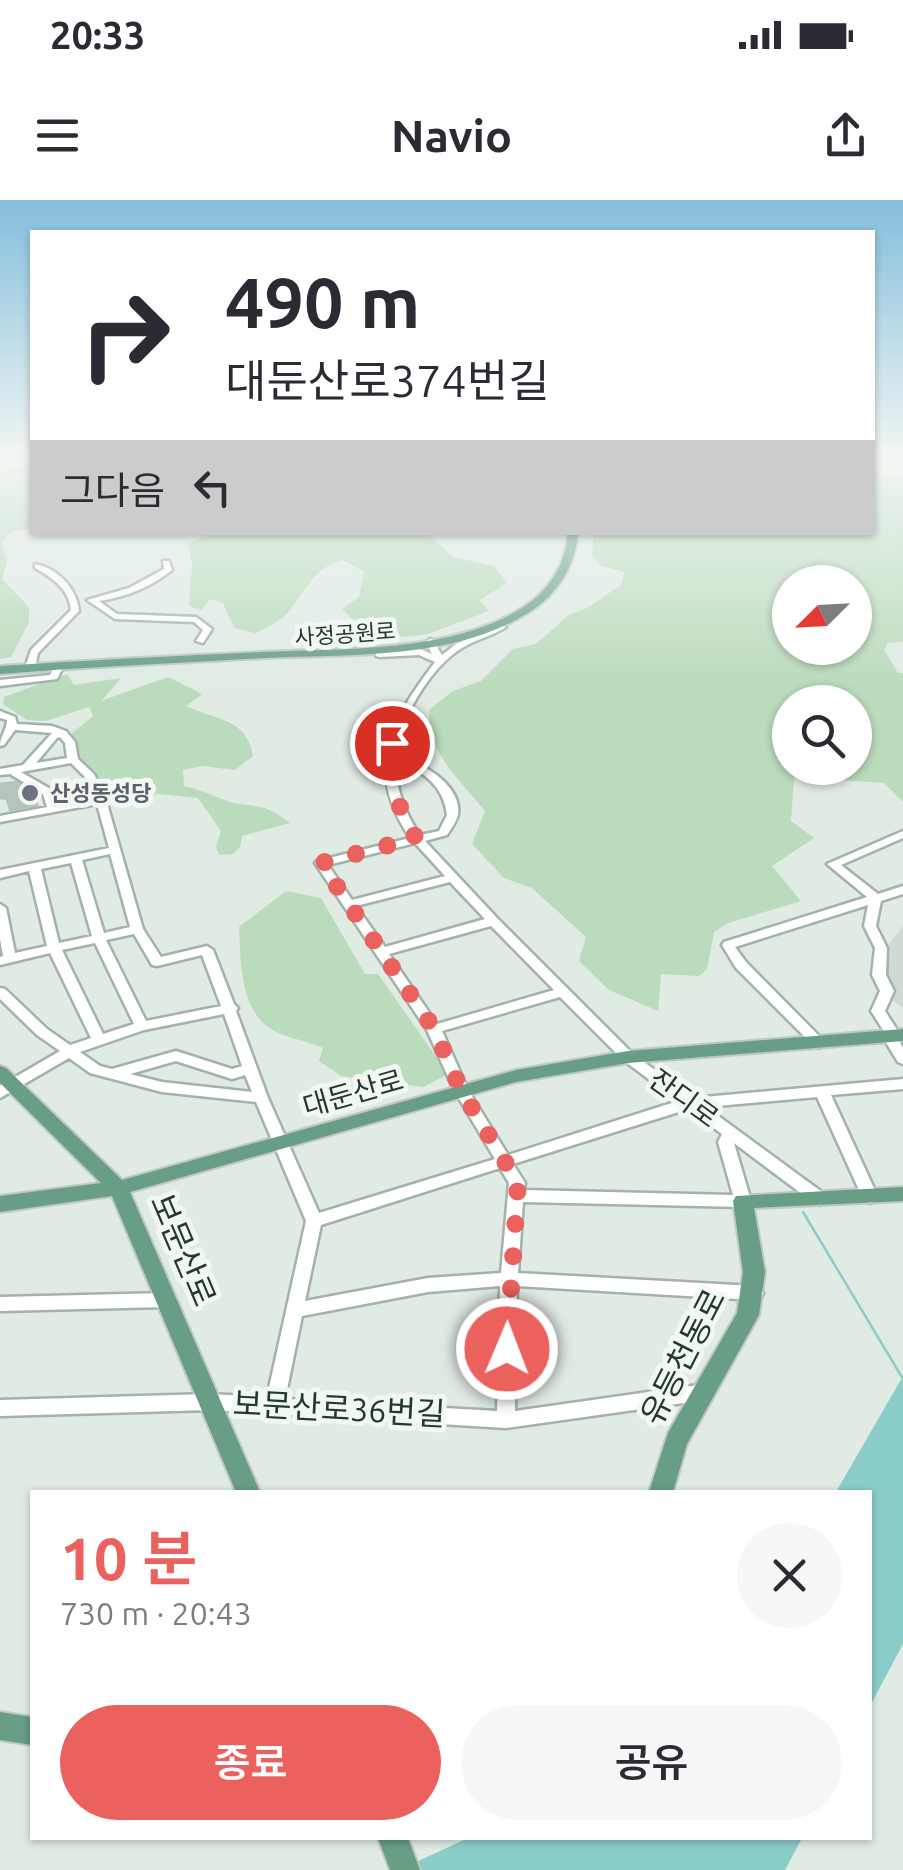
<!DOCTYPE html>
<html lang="ko">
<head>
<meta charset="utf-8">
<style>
  :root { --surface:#fff; --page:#f7f7f7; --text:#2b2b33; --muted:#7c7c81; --accent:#eb615e }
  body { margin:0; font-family:Ubuntu,"Noto Sans KR",sans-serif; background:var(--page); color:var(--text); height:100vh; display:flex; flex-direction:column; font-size:38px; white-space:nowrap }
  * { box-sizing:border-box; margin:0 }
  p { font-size:32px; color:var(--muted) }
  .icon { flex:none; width:55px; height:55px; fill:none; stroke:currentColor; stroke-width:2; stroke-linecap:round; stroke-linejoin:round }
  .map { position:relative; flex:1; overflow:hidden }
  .sheet { position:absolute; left:30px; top:1290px; width:842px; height:350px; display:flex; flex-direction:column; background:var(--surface); border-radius:0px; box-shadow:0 2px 8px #0004 }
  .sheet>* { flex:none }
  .hud { position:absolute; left:30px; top:30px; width:845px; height:305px; border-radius:0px; box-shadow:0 2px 8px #0004; background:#fff; color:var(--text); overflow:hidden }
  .needle { width:65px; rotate:246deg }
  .buttons { position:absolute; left:772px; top:365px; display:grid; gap:20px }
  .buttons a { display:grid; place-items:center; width:100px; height:100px; border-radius:50%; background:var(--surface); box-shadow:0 2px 8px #0004; font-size:50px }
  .pin { position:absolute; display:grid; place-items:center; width:85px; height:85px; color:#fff; margin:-42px; border:5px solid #fff; border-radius:50%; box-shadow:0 2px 10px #0007 }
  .me { position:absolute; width:110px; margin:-55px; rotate:1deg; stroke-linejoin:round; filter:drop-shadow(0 0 8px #0008) }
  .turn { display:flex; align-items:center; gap:35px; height:210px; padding:0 30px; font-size:45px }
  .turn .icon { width:130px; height:130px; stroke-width:2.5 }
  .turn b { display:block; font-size:70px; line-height:85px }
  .then { display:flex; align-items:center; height:95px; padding:0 30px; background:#0003; gap:20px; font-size:38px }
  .round { display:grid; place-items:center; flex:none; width:105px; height:105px; border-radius:52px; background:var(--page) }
  .overview { display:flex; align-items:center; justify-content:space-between; height:170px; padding:0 30px }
  h1 { font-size:60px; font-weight:600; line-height:75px; color:var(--accent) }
  .action { display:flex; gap:20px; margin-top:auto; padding:20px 30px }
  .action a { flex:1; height:115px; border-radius:60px; background:var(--accent); color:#fff; font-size:40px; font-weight:600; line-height:115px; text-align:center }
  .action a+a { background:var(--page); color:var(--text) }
  .status { display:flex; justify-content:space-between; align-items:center; height:70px; padding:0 50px; background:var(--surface); direction:ltr }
  .status svg { height:28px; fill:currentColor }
  header { display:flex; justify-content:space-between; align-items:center; height:130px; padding:0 30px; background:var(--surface); font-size:45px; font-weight:600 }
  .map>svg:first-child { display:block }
  .built { fill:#cfdad2 }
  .green { fill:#badbbc; fill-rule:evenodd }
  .water { fill:#8bcdc9 }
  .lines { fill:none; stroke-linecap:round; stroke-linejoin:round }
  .stream { stroke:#8bcdc9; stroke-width:2.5 }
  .building { fill:#b6c5bc; stroke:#b3c4b9; stroke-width:2.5 }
  .minor-casing { stroke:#a3b2aa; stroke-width:5 }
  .major-casing { stroke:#c1c8c4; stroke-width:4 }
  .minor { fill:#fff; fill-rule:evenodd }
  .major { fill:#679e84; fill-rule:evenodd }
  .route { stroke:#eb615e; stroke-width:18; stroke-dasharray:0 32.4 }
  .worship-dot { fill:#6b7280; stroke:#f1f7f2; stroke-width:4 }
  .labels { text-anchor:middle; stroke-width:10; stroke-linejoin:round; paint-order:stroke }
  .far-street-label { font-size:22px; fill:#223a2e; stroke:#f1f7f2 }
  .far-worship-label { font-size:22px; font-weight:bold; fill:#5b616d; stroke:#f1f7f2; text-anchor:start }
  .street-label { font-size:28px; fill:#223a2e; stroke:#f1f7f2 }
  .near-street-label { font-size:32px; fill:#223a2e; stroke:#f1f7f2 }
</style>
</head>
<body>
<div class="status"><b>20:33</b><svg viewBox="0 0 49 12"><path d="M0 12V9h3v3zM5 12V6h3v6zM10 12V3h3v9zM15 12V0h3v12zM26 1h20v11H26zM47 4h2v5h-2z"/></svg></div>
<header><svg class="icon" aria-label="menu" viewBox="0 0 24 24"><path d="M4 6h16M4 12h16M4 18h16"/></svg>Navio<svg class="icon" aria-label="share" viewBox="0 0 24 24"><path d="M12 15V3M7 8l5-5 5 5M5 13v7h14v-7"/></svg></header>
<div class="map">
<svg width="903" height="1670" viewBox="0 0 903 1670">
  <rect width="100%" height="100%" fill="#e0ebe4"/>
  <polygon class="built" points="903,726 903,808 890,798 882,775 884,751"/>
  <g class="green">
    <polygon points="17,256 32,256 32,328 11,332 1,342 7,361 2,379 29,407 29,422 11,457 0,459 0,272 30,264"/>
    <path d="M873 272 903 279V442L888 443 884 450 898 473H903V602L884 583 794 577 791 621 814 638 772 666 801 701 728 723 714 732 707 769 699 776 661 774 658 811 609 790 579 761 586 737 532 688 504 678 472 644 485 611C463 583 423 549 430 509L453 491 481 481 513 449 536 444 569 415 589 407 622 384 624 372 601 366 592 356 594 333 872 332ZM790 382H855V448H790ZM790 502H855V568H790Z"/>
    <path d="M209 333H427L453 357 494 366 507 383 480 400 489 411 428 434 374 440 342 409 359 397 364 371 343 360C315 367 306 389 290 410 281 422 268 427 255 433L234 428 223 403 210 399 201 410 189 406 192 364 188 344Z"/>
    <path d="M67 474 74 485 121 478 101 501 168 477 202 494 186 506C216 520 247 518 253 556L235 570 202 566 183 570 184 586C198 589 209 594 222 599 251 611 257 597 290 623L242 636 240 647 233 654 219 655 216 646 221 631 198 598 159 594 107 597 91 571 75 558 72 533 93 516 89 507 46 521 27 520 3 504 4 497Z"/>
    <path d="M286 691 321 698 365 774H378L448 874 423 887 341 876 319 861 323 848C309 841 282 837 271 829 239 809 241 759 239 727Z"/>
  </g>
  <g class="water">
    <polygon points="903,1176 903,1444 870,1506 870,1292 836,1292"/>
    <polygon points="468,1638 802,1638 785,1670 399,1670"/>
  </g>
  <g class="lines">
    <polyline class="stream" points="803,1012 903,1179"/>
  </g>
  <polygon class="building" points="16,582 34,593 37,605 10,610 7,599 0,598 0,584"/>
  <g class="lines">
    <g class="minor-casing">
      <g id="minor">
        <path d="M163 361H169L172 370C151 387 126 397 99 401L117 414 196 417 212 429 203 443 196 441 203 430 194 422 115 419 87 400 129 388 164 369Z"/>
        <path d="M35 364C57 368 77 388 79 411L38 453 35 468 30 471 25 468 31 450 71 410C69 389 53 378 35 368Z"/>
        <path d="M499 425 506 427C493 436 476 439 462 448 431 466 398 521 396 557 420 560 462 585 458 614 457 621 451 629 447 635L425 641 497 718 633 854 693 898 903 879V889L831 895 878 997 876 1001 870 1003 864 1001 817 897 706 907 826 995 828 999 826 1003 820 1005 814 1003 734 943 751 1001 749 1005 743 1007 523 1002 518 1073 755 1086 761 1088 763 1093 761 1098 755 1100 517 1086 515 1211 705 1184 711 1186 714 1192 711 1198 705 1200 506 1228 210 1210 0 1216V1200L210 1194 267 1197 306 1021 256 902 162 892 90 873 69 858 0 898V886L60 851 37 835 0 799V788L5 789 47 829 70 845 91 838 50 753 0 765V757L3 756 0 739V704L6 708 15 753 47 746 29 671 0 678V670L109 648 97 604 0 622V616L47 607 43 594 10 574 0 575V569L23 565 52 533 15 530 4 545 0 546C0 536 7 530 7 520L0 518V511L15 517 17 524 52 526 66 531 75 542 78 559 94 574 106 600 143 729 161 757 207 746 213 750 234 804 238 808 236 811 268 898 319 1013 495 959 454 890 427 830 315 663 317 661 410 638C363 568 390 522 435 462L419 455 379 457 376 456V452L420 449 432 454 426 442 430 439 433 440 442 455 456 444ZM60 537 65 543 67 558 36 563 57 538ZM71 563 85 577 95 598 58 605 52 590 21 572ZM396 563C423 569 444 587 447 615L439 631 420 635C406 615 395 588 396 563ZM415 643 445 676 352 700 328 665ZM110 654 130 727 104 733 82 660ZM71 663 92 736 59 743 41 669ZM450 682 485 719 385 747 356 706ZM491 726 554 790 437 824 389 754ZM134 734 152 765 157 766 202 755 221 806 146 821 106 740ZM95 743 134 824 103 834 62 750ZM560 797 623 860 678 901 508 955 468 890 442 831ZM224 814 242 866 232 869 176 851 112 869 100 866 80 852 144 830ZM176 861 232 879 245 875 252 892 162 882 130 874ZM688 909 722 934 718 942 733 995 524 990 525 983 513 964ZM500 968 509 983 501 1073 428 1078 305 1101 321 1025ZM500 1086 497 1211 285 1199 302 1116 428 1092Z"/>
        <polygon points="55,465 63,467 57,479 0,486 0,480 50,475"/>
        <polygon points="903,631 903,638 841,665 878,694 903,686 903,694 881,701 876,726 887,748 886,775 894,791 885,811 901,836 898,839 903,848 903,864 898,862 882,836 885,833 871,811 880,791 872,775 875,748 864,726 868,705 735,747 746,762 826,843 819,848 814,846 736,768 722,745 724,742 867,697 827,664"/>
        <polygon points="166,1093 172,1095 175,1100 172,1105 166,1107 0,1111 0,1097"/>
      </g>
    </g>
    <g class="major-casing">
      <g id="major">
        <path d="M568 332H578C576 366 556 396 528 413 453 460 351 454 267 458 178 463 89 467 0 474V466C87 460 173 456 260 452 342 448 450 453 522 408 549 391 566 364 568 332Z"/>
        <polygon points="903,829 903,841 628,863 516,882 130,992 260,1292 236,1292 112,996 0,1012 0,996 101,983 0,883 0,866 6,868 122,980 516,870 628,851"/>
        <polygon points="903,987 903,1001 754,1008 765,1072 759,1115 687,1244 673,1292 649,1292 668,1233 737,1113 743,1072 733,1001 736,996"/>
        <polygon points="0,1512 32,1517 32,1545 0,1540"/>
        <polygon points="378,1638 408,1638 420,1670 390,1670"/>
      </g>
    </g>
    <use href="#minor" class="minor"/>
    <use href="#major" class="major"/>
  </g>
  <linearGradient id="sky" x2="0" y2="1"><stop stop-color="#83bedc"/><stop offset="0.52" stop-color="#f1f6f3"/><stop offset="1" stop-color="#f1f6f3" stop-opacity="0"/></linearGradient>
  <rect width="903" height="489" fill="url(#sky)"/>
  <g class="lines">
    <path class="route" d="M392 543C390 580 396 607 416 638L321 663 434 829 461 890 518 983 507 1149"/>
  </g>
  <circle class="worship-dot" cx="30" cy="593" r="10"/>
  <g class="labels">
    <g class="far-street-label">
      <text transform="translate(345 434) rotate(-4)" y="8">사정공원로</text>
    </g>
    <g class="far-worship-label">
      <text x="50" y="601">산성동성당</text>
    </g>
    <g class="street-label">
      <text transform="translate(353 893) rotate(-16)" y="10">대둔산로</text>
      <text transform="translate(684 898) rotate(36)" y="10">잔디로</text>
    </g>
    <g class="near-street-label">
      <text transform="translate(183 1050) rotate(67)" y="11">보문산로</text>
      <text transform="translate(683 1157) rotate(-63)" y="11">유등천동로</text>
      <text transform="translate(339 1209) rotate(3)" y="11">보문산로36번길</text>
    </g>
  </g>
</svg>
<div class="buttons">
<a><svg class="needle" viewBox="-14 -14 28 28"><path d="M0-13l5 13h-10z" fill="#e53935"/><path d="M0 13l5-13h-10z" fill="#7c7c81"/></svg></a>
<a><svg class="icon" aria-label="search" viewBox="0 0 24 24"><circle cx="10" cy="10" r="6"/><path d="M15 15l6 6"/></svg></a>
</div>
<div class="pin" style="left:392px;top:543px;background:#d93025"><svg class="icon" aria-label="arrive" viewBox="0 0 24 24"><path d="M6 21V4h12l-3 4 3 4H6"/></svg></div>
<svg class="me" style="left:507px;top:1149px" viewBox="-20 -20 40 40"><circle r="17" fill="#eb615e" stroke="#fff" stroke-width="3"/><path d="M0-11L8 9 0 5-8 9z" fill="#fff"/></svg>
<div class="hud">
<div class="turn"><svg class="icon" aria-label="right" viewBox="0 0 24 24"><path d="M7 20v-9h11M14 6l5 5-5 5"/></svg><div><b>490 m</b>대둔산로374번길</div></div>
<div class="then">그다음<svg class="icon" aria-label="left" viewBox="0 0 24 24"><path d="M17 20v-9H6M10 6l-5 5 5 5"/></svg></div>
</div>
<section class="sheet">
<div class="overview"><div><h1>10 분</h1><p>730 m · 20:43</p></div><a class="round"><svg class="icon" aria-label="close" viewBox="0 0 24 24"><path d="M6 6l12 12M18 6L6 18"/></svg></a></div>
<div class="action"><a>종료</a><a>공유</a></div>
</section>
</div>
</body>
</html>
